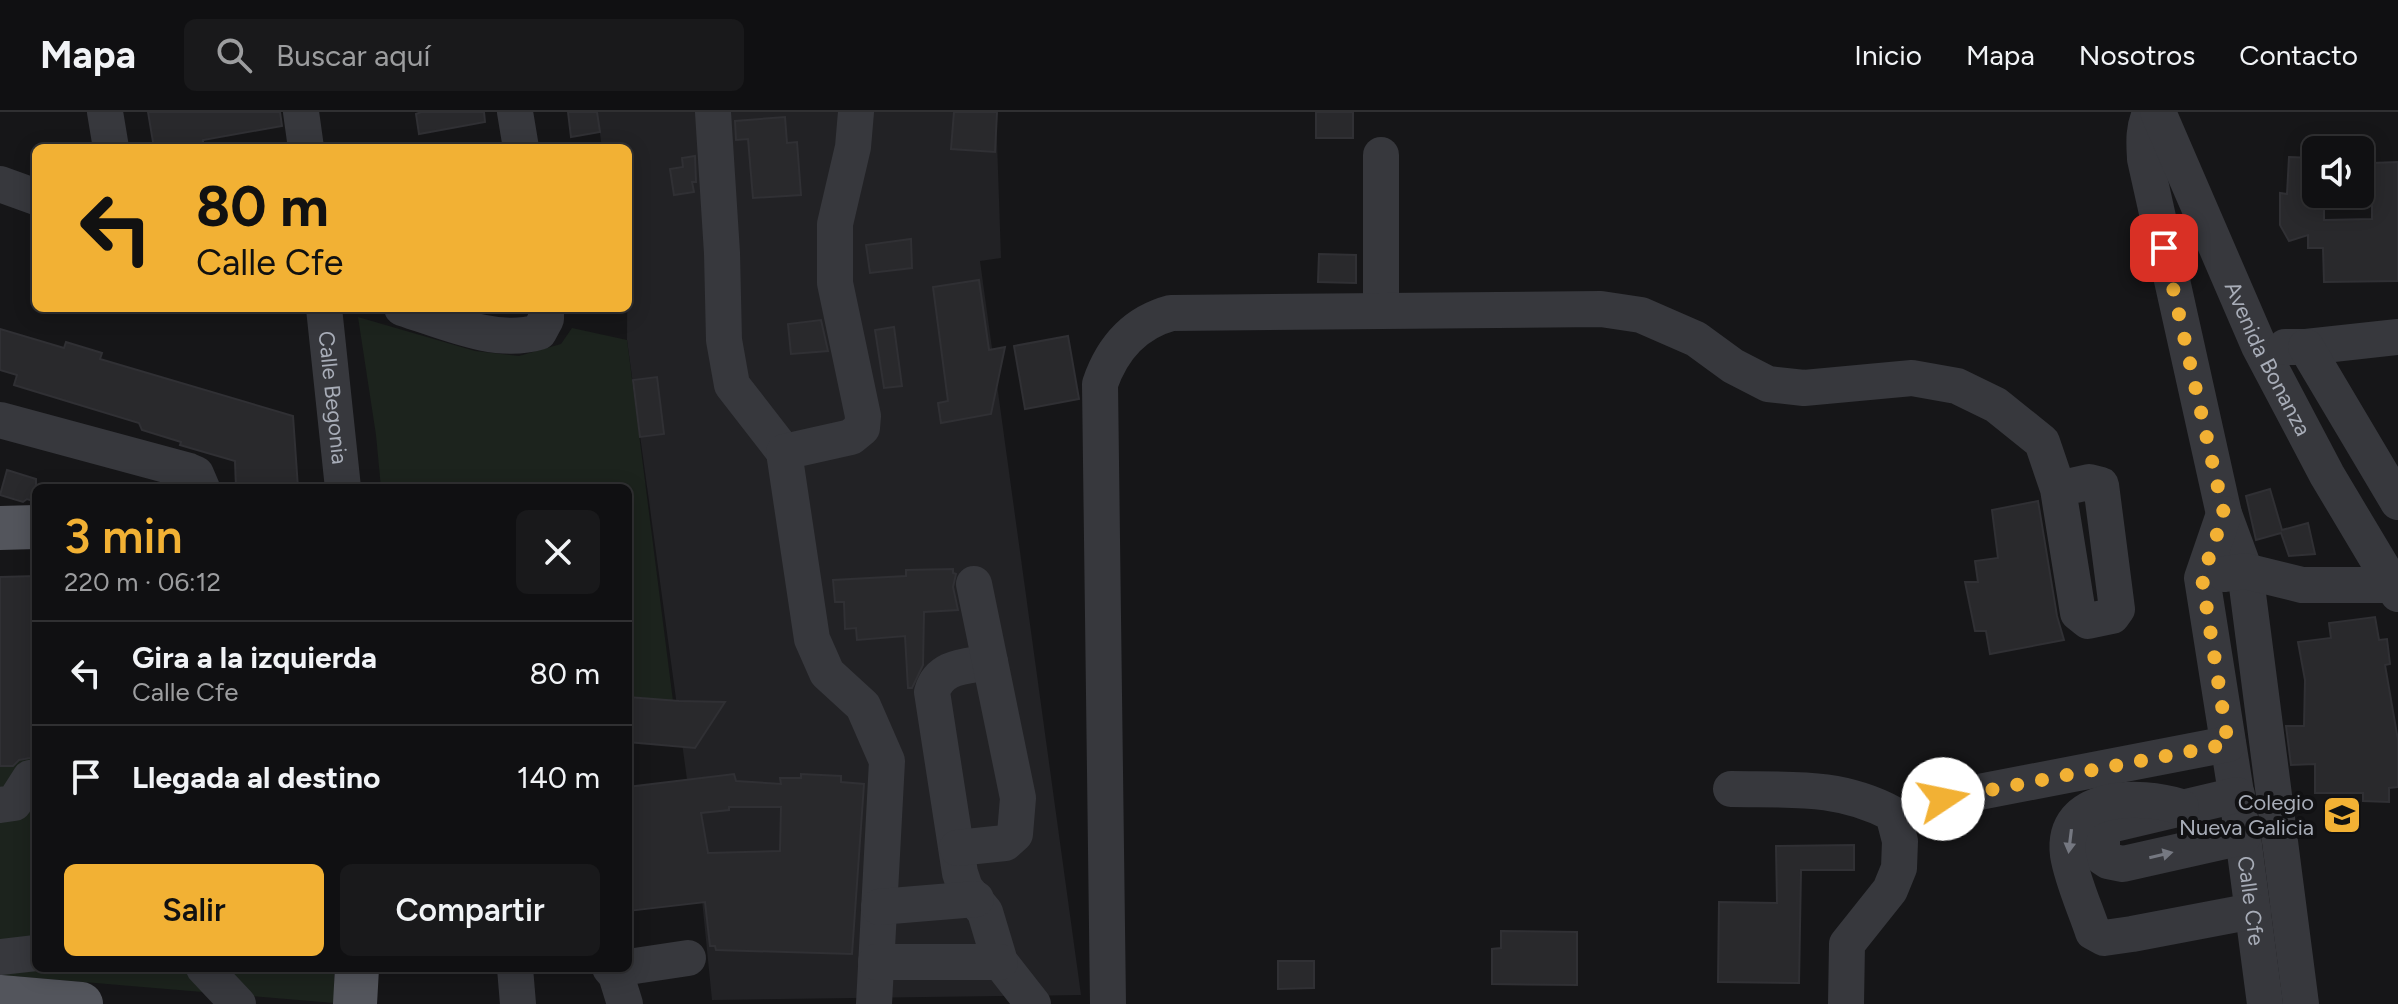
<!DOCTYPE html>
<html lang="es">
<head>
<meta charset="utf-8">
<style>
  :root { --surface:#101012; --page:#19191b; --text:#f1f3f6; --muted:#9c9d9f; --line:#303032; --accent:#f2b134 }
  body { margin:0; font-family:Figtree,sans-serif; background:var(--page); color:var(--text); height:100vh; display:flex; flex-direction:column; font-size:30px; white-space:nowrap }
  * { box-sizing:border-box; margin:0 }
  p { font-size:26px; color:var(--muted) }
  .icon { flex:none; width:44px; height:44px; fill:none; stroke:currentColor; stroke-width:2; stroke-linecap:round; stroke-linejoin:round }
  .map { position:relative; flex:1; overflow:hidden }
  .panel { position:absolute; left:32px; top:372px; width:600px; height:488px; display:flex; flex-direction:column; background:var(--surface); border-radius:12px; box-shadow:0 4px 20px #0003,0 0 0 2px var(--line) }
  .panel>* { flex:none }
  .top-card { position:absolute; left:32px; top:32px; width:600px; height:168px; border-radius:12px; box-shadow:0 4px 20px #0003,0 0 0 2px var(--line); background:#f2b134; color:#111; overflow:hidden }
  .buttons { position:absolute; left:2302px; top:24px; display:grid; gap:16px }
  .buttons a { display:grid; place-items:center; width:72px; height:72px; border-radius:12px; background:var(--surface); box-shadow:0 4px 20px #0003,0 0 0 2px var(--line); font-size:40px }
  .pin { position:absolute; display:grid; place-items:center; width:68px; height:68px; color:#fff; margin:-34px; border-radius:16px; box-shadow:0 4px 12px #0006 }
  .me { position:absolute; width:88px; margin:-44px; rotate:79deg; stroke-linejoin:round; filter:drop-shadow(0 0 6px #0008) }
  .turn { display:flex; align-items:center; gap:28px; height:168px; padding:0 32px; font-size:36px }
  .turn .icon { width:104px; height:104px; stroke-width:2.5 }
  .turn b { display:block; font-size:56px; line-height:68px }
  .round { display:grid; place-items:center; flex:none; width:84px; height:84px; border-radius:12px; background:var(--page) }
  .headline { display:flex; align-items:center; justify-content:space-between; height:136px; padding:0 32px }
  h1 { font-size:48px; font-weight:600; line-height:60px; color:var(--accent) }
  .button { display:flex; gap:16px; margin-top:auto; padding:16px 32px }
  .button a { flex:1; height:92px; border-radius:12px; background:var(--accent); color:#111; font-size:32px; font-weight:600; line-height:92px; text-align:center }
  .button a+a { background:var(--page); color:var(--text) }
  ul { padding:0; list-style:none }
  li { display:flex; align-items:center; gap:24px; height:104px; padding:0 32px; border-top:2px solid var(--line) }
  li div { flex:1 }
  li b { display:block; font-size:30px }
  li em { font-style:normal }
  header { display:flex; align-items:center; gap:48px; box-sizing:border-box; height:112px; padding:0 40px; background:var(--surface); border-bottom:2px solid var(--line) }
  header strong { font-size:38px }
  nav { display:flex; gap:44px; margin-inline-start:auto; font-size:28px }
  .search { width:560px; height:72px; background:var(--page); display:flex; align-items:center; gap:20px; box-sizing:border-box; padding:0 28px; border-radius:12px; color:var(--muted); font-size:30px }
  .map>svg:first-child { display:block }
  .built { fill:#222225 }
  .green { fill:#1c231d }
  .building { fill:#29292c; stroke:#303034; stroke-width:2; fill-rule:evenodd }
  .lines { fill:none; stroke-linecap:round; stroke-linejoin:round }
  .minor { stroke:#37383d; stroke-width:36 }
  .major { stroke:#53555c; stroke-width:44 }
  .oneway { fill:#757881 }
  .route { stroke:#f2b134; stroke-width:14; stroke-dasharray:0 25.2 }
  .labels { text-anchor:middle; stroke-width:8; stroke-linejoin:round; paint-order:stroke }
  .street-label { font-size:22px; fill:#a8adb8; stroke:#111113 }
  .poi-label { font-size:22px; fill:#a8adb8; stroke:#111113; text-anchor:end }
</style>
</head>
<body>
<header>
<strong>Mapa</strong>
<div class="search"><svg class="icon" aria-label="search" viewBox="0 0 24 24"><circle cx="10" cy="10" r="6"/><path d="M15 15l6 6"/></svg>Buscar aquí</div>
<nav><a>Inicio</a><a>Mapa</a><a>Nosotros</a><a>Contacto</a></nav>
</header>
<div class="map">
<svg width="2398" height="892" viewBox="0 0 2398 892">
  <rect width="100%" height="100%" fill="#161618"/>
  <polygon class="built" points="597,0 996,0 1001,146 980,149 1081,883 712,888 698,748 627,228 628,36 602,36"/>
  <g class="green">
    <polygon points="358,205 475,239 519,244 561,232 572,216 627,228 673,589 628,584 628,376 381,376 376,323"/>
    <polygon points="36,465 36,856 334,856 334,891 0,863 0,466"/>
  </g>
  <g class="building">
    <polygon points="148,0 280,0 282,14 203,28 203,31 154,36"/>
    <polygon points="421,0 484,0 485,10 419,22 416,2"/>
    <polygon points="568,0 597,0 600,20 571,25"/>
    <polygon points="954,0 997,0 995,40 951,37"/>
    <rect x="1316" y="0" width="37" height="26"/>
    <polygon points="785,5 787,31 797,30 801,83 753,86 748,27 736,28 735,9"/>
    <polygon points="695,44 696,70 692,70 694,80 674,83 670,57 683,55 682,46"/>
    <polygon points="2289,45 2312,46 2312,61 2316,61 2315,90 2324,90 2324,108 2372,107 2372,51 2398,50 2398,169 2324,170 2323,136 2308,136 2308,123 2289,129 2280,113 2280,81 2287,82"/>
    <polygon points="911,127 912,156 870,161 866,133"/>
    <polygon points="1319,142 1356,143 1356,171 1318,170"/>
    <polygon points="979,168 989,238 1005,235 991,302 941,311 938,291 948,289 933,175"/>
    <polygon points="821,208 828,239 791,242 788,212"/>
    <polygon points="894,215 902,274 884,276 875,218"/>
    <polygon points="0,217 64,236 66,230 102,241 100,247 293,304 298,376 236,376 235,349 180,333 181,330 142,318 139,311 14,273 17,263 0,258"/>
    <polygon points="1068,224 1079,287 1025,297 1014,234"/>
    <polygon points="657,265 664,322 640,325 633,268"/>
    <polygon points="7,358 36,367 36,390 27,387 23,390 0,383"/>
    <polygon points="2270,377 2282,418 2308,411 2315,442 2289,444 2281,421 2256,428 2246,384"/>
    <polygon points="2038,389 2057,504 2064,528 1990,542 1986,519 1975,519 1965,470 1978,470 1975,449 1998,446 1992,398"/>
    <polygon points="953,457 953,461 956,462 953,475 958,498 924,500 923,553 912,576 908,576 905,524 857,528 856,516 845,517 844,490 835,490 833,468 906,464 906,458"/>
    <polygon points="36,464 36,645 19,648 13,654 0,654 0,465"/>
    <polygon points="2375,505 2379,528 2387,527 2390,552 2385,553 2398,628 2398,675 2389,676 2389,690 2363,689 2363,681 2315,681 2315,652 2291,653 2286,614 2304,614 2305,568 2298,530 2331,526 2329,511"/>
    <polygon points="628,585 679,589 725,590 695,636 628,630"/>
    <path d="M734 662 736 669 781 672 780 666H801V662L841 664V670L864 672 852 842 716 838 715 834H710L705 790 628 799V675ZM729 695H781L780 739 708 741 701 701 729 698Z"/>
    <polygon points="1854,733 1854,758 1801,758 1799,871 1718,870 1719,790 1777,791 1776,734"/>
    <polygon points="1501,819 1577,820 1577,873 1492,872 1492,837 1501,836"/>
    <polygon points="1278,849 1314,849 1314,876 1278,877"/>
  </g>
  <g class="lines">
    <g class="minor">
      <polyline points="105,0 111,36"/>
      <polyline points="301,0 306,36"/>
      <polyline points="515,0 521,36"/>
      <polyline points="713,0 722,141 724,228 732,273 784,340"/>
      <polyline points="856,0 853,35 835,112 835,171 863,304 862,316 851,325 784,340 812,527 827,561 863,594 887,649 874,892"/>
      <path d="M2151 0C2143 14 2144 31 2145 47L2224 402 2245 459 2301 892"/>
      <path id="s1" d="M2158 0 2259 234 2327 363 2398 482"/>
      <polyline points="1381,43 1381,199"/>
      <polyline points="0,72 36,85"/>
      <path id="s2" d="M324 196 343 376"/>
      <path d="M402 196C444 209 495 233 539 220L546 207V196"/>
      <polyline points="2285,235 2306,235 2398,225"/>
      <polyline points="2306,235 2398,390"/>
      <polyline points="0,308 189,359 196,362 202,376"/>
      <path id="s3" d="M2224 402 2202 466 2243 725 2265 892"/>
      <polyline points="2225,462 2245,459 2302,473 2398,473"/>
      <path d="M990 550C966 555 940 553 932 580L960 761 965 776 985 800 1000 850 1033 892"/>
      <path d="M1731 677C1789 678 1840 673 1893 702L1900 729 1899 756 1890 778 1847 832 1846 892"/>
      <polyline points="2237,683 2110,713 2102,719 2102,745 2108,749 2123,752 2243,725"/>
      <polyline points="1943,687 2228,632"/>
      <polyline points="0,693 14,691 30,666 36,665"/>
      <path d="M2181 695C2140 682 2060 681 2068 743 2072 768 2085 796 2093 820L2104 826 2132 822 2253 799"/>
      <polyline points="957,736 1005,731 1015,722 1018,686 974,472"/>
      <polyline points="879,795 976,787"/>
      <polyline points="0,845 36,841"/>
      <polyline points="876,850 1000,850"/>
      <polyline points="628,855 688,846"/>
      <polyline points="204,856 238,892"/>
      <polyline points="515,856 518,892"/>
      <polyline points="610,856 616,863 625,892"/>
      <path d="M1108 892 1100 272C1112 237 1134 211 1171 201L1601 197 1641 203 1696 227 1733 254 1768 272 1804 276 1912 266 1957 274 1996 293 2042 330 2058 377 2089 370 2101 373 2117 497 2112 504 2088 509 2078 501 2058 377"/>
    </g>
    <g class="major">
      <polyline points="0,416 36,415"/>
      <polyline points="0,885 81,892"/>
      <polyline points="355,892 357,856"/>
    </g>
  </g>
  <defs><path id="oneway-solid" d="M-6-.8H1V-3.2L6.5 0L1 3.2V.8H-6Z" transform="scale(2)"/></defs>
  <g class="oneway">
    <use href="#oneway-solid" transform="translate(2070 729) rotate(97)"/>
    <use href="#oneway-solid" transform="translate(2161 743) rotate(-13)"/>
  </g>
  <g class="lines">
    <polyline class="route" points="1943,687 2228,632 2202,466 2224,402 2164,136"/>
  </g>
  <defs>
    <g id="school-square" transform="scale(2)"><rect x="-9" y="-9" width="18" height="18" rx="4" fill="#f2b134" stroke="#111113"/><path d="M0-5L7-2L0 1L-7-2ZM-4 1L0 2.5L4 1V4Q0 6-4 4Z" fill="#111"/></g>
  </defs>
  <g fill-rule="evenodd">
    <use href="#school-square" x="2342" y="703"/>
  </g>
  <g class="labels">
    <g class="street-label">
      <text dy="8" stroke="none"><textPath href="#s1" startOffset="270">Avenida Bonanza</textPath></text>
      <text dy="8" stroke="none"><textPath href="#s2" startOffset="90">Calle Begonia</textPath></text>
      <text dy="8" stroke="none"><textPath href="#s3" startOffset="394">Calle Cfe</textPath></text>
    </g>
    <g class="poi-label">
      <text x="2314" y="698">Colegio<tspan x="2314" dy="25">Nueva Galicia</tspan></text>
    </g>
  </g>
</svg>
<div class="buttons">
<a><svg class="icon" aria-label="sound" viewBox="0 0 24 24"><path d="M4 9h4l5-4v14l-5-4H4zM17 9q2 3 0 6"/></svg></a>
</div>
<div class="pin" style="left:2164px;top:136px;background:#d93025"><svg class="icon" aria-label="arrive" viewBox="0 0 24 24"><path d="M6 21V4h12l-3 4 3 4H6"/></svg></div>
<svg class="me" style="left:1943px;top:687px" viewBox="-20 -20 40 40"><circle r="19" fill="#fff"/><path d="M0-13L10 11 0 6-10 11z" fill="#f2b134"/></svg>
<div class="top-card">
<div class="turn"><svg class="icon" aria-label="left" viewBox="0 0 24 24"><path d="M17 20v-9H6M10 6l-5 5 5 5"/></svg><div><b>80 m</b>Calle Cfe</div></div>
</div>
<section class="panel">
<div class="headline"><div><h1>3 min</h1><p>220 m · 06:12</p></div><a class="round"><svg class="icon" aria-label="close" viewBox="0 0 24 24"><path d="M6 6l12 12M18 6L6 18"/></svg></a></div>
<ul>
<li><svg class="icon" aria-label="left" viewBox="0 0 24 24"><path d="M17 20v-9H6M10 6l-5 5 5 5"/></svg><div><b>Gira a la izquierda</b><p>Calle Cfe</p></div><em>80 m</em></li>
<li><svg class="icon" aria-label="arrive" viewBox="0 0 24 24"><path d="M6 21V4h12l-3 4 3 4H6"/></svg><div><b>Llegada al destino</b></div><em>140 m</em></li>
</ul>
<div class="button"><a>Salir</a><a>Compartir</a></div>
</section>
</div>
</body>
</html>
